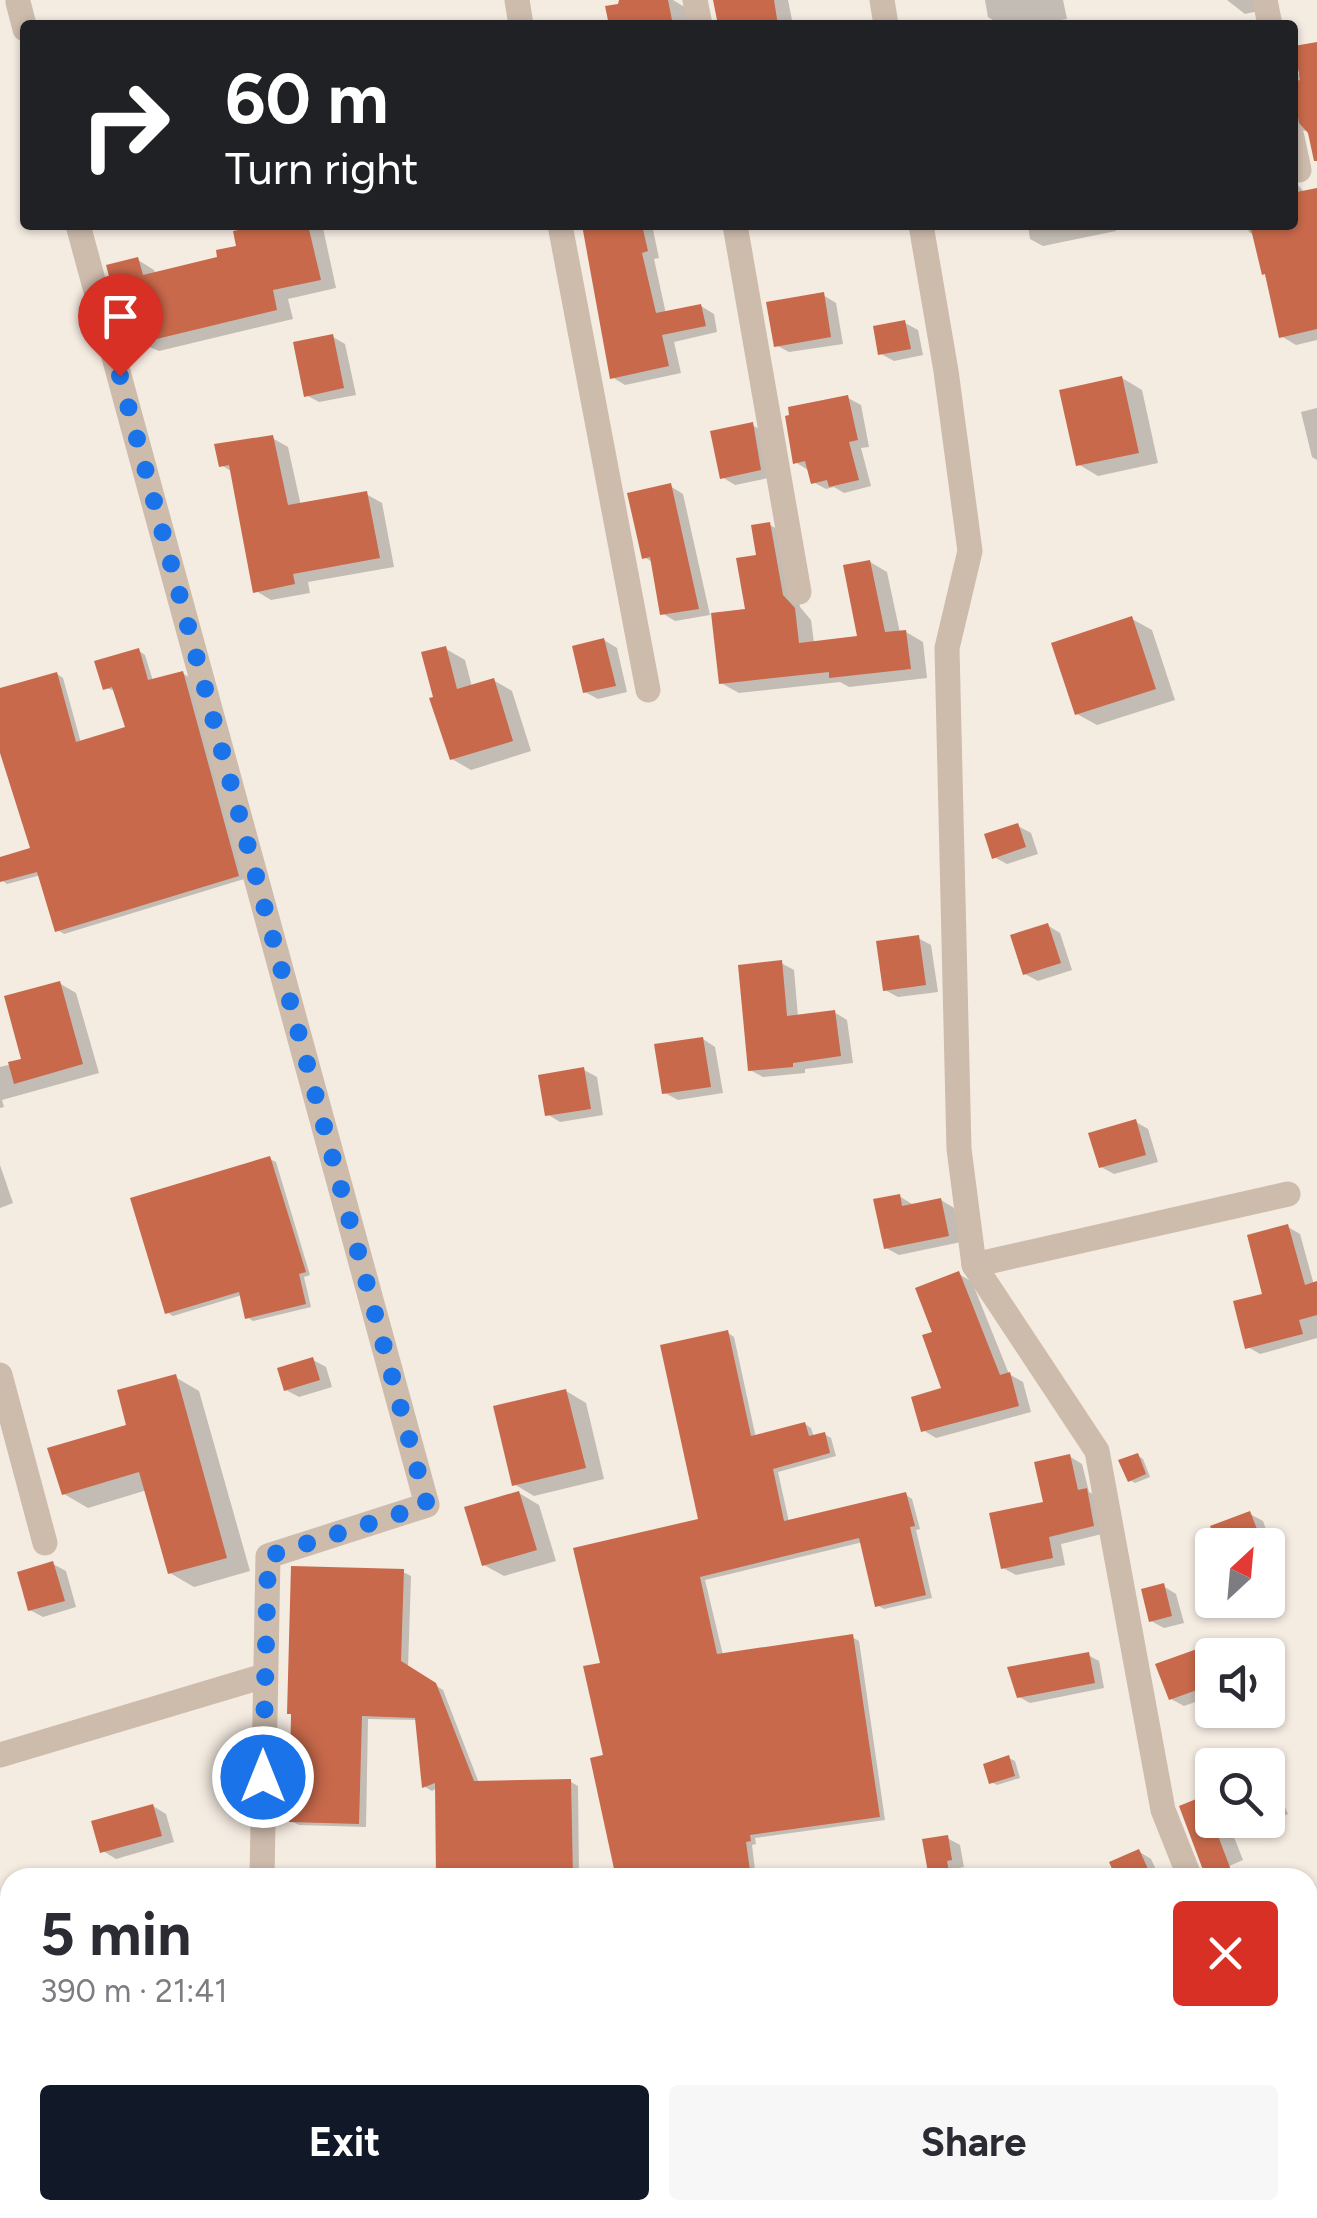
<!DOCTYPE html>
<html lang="en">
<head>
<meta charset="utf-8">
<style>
  :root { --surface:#fff; --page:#f7f7f7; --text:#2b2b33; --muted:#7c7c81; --accent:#111827 }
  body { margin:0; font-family:Figtree,sans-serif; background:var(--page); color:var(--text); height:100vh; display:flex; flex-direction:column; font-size:38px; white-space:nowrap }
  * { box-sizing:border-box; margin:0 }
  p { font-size:32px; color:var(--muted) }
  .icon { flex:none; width:55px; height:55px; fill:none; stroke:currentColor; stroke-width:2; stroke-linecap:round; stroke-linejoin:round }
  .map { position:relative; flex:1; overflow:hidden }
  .panel { position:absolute; left:0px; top:1868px; width:1318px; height:352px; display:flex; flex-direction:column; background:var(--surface); border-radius:30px 30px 0 0; box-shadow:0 2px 8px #0004 }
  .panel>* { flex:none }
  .top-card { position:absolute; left:20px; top:20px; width:1278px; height:210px; border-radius:10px; box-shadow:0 2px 8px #0004; background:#202124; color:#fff; overflow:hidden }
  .needle { width:65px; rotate:26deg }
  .tools { position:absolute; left:1195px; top:1528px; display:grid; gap:20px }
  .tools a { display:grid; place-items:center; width:90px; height:90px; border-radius:10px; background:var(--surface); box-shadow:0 2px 8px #0004; font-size:50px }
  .pin { position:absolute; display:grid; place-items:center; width:85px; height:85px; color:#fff; margin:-102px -42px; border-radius:50% 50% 50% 0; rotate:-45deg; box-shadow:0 0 10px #0007 }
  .pin .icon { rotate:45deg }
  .me { position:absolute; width:110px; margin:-55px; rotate:0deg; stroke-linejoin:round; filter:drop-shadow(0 0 8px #0008) }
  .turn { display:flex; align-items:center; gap:35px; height:210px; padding:0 40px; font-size:45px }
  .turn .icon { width:130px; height:130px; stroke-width:2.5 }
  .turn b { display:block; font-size:70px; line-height:85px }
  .round { display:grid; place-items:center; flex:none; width:105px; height:105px; border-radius:10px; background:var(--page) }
  .summary { display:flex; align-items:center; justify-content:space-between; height:170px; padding:0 40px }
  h1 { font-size:60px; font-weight:700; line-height:75px }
  .primary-button { display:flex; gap:20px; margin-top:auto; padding:20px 40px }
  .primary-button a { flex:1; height:115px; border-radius:10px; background:var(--accent); color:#fff; font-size:40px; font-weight:700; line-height:115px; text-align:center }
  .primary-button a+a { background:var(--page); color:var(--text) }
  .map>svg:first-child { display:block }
  .shadow { fill:#0003 }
  .building { fill:#c8694b }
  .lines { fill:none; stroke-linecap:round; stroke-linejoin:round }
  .minor { stroke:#cdbbac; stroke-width:25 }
  .route { stroke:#1a73e8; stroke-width:18; stroke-dasharray:0 32.4 }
</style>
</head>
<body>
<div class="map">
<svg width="1317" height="2218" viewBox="0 0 1317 2218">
  <rect width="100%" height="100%" fill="#f4ebe1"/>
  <g class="shadow">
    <polygon points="620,0 673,0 686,8 690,25 611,25"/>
    <polygon points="716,0 788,0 793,25 720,25"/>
    <polygon points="985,0 1063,0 1067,19 1029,25 1001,25 988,17"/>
    <polygon points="1227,0 1270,0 1267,9 1245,14"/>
    <polygon points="1317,44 1317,142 1308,130 1297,132 1292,144 1292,75 1301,74"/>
    <polygon points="1292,159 1298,185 1304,192 1317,190 1317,340 1296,345 1281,336 1255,236 1249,232 1247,225 1292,225"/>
    <polygon points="274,225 323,228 336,288 288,299 293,319 159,351 128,338 138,260 154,270 156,275 220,259"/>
    <polygon points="585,225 652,225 659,258 654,259 666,314 701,306 714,314 717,332 674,342 681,373 625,385 612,377"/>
    <polygon points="1028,225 1115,225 1116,231 1043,246 1030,239"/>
    <polygon points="823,295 836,303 843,344 789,352 776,345"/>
    <polygon points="905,323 918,330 923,355 894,361 881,354"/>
    <polygon points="333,337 345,344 356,395 319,402 306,395"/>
    <polygon points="1122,378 1142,390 1158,463 1098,476 1078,464"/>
    <polygon points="848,398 861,405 869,447 861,448 871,486 844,493 834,487 826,489 813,482 808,470 795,462 792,417"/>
    <polygon points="1317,408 1317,460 1312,457 1301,412"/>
    <polygon points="752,425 765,432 773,477 735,485 722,477"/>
    <polygon points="272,438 288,447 301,506 366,494 382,503 394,567 308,582 310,593 271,600 256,591 231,471 221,465"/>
    <polygon points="670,486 683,494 710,615 675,621 662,613 654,563 644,557"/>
    <polygon points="770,525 787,535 800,607 811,620 814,643 860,638 870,562 887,572 900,633 906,632 923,642 927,678 849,687 840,682 739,693 721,683 748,611 758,557"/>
    <polygon points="1132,619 1152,630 1175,700 1097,725 1077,714"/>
    <polygon points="604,640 617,648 627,692 598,699 585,692"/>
    <polygon points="446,649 465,660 472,687 493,680 512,691 531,751 471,770 452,759"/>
    <polygon points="139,651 145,655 153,681 182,673 189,677 244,879 64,934 58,930 41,875 7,884 0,879 0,859 33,850 0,744 0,691 57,674 63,678 81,743 128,729 116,691 105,688"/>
    <polygon points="1018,826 1031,833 1038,854 1007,864 994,857"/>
    <polygon points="1047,925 1060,933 1072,970 1038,981 1025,974"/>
    <polygon points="918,938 931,945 938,992 898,997 885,990"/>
    <polygon points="781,963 794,970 798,1017 834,1012 847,1020 853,1063 805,1069 805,1073 763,1077 750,1070"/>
    <polygon points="59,983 76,993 99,1073 2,1100 4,1107 0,1108 0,1067 24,1061"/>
    <polygon points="703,1039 715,1047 723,1093 678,1100 665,1093"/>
    <polygon points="584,1070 597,1077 603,1115 560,1122 547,1114"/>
    <polygon points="1136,1122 1148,1129 1158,1162 1114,1174 1101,1167"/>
    <polygon points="270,1159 276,1162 310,1275 304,1277 311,1307 253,1321 247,1317 242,1295 173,1316 167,1312"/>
    <polygon points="0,1165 13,1203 0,1208"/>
    <polygon points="899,1196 912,1204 941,1200 954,1208 961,1242 899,1255 886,1248"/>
    <polygon points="1288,1227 1300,1234 1314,1285 1317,1284 1317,1338 1260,1354 1248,1347"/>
    <polygon points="959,1274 972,1282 1009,1374 1023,1382 1031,1412 936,1438 923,1430 944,1390 936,1333"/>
    <polygon points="728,1333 734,1337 756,1438 805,1424 811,1428 814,1437 824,1434 831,1438 836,1456 778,1472 789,1522 906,1495 912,1499 920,1529 916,1530 932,1598 884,1609 877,1605 863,1542 705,1580 723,1655 852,1637 859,1641 885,1820 755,1838 756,1844 752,1845 756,1878 694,1878 606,1757 603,1665 701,1521"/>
    <polygon points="313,1360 326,1367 332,1387 299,1397 286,1390"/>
    <polygon points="175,1377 199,1391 250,1571 194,1587 170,1573 147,1490 88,1508 64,1494"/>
    <polygon points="566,1391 586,1403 604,1479 534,1496 514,1484"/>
    <polygon points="1137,1455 1143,1459 1150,1477 1135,1483 1130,1480"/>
    <polygon points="1069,1456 1082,1464 1089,1492 1100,1498 1106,1533 1061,1544 1065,1565 1016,1575 1003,1568 1046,1504"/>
    <polygon points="519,1493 539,1505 556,1561 504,1576 484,1565"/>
    <polygon points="1250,1514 1263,1521 1276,1557 1268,1560 1268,1545 1220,1545"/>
    <polygon points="53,1564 66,1571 76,1607 43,1617 30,1610"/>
    <polygon points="403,1572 411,1576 408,1668 443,1690 479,1783 571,1782 578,1786 579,1878 439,1878 437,1788 432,1791 425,1787 418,1720 368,1719 366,1827 299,1825 291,1821"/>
    <polygon points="1163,1586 1176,1594 1184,1623 1164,1628 1151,1621"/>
    <polygon points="1197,1651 1210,1659 1212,1666 1212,1696 1184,1706 1171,1699"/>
    <polygon points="1088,1655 1099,1661 1104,1688 1030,1703 1019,1697"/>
    <polygon points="1009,1758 1015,1761 1020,1778 997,1785 991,1782"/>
    <polygon points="1268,1785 1278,1791 1288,1814 1234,1837 1243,1860 1218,1871 1206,1798 1212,1802 1212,1820 1268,1820"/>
    <polygon points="153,1806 166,1814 174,1842 116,1859 103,1851"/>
    <polygon points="947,1838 960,1845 964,1867 959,1868 961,1878 932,1878"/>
    <polygon points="1138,1851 1151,1859 1160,1878 1119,1878"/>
    <polygon points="1315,1884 1317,1916 1308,1920 1308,1887"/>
    <polygon points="1317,1921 1317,1935 1308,1939 1308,1925"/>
    <polygon points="1308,1999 1317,2017 1317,2134 1308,2114"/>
    <polygon points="7,2122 10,2124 10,2155 0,2156 0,2123"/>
    <polygon points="1205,2210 1243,2210 1247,2218 1210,2218"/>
    <polygon points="788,2213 794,2218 770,2218 770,2217"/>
  </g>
  <g class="building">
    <polygon points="619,0 668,0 673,25 609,25 605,6 618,4"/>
    <polygon points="713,0 774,0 778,25 718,25"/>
    <polygon points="1317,42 1317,161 1314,161 1308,133 1299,123 1292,82 1300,80 1294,46"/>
    <polygon points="1317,188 1317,329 1279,338 1265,274 1262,275 1250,225 1292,225 1292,193"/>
    <polygon points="264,225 308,225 321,280 273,290 277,310 140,343 138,336 126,339 106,265 138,257 143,275 217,257 216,250 236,246 233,231"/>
    <polygon points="582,225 642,225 648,251 642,253 656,313 701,304 706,326 662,335 669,366 610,379"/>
    <polygon points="824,292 831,337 774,347 766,302"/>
    <polygon points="905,320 911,349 878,355 873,326"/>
    <polygon points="333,334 344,388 304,397 293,342"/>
    <polygon points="1122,376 1139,453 1076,466 1059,390"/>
    <polygon points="848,395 858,440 849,442 859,480 829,487 827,480 811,484 805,461 793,464 785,416 789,415 788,407"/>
    <polygon points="753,422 761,470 720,479 710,431"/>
    <polygon points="273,435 288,505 367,491 380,558 293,574 295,584 253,593 229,465 219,467 214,444"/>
    <polygon points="671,483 699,609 660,615 650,557 642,559 627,493"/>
    <polygon points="770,522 783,595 795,608 799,643 857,636 843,565 870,560 885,632 906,630 911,669 829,678 829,672 719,684 711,613 745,609 736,558 756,555 751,525"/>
    <polygon points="1132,616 1156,689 1075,715 1051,643"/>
    <polygon points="604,638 616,686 583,693 572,646"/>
    <polygon points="446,646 457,689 494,678 513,741 450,760 429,698 433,697 421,652"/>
    <polygon points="139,648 148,680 183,671 239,876 55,932 37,872 0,882 0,857 30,848 0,753 0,688 57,672 76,742 125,727 112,687 103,690 94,661"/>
    <polygon points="1018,823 1026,847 992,859 984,834"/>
    <polygon points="1048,923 1061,963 1023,975 1010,935"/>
    <polygon points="919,935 926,985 883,991 876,941"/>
    <polygon points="782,960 787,1016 835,1010 841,1056 793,1063 793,1067 748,1071 738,965"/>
    <polygon points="60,981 83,1064 14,1084 8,1062 21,1059 4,996"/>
    <polygon points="703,1037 711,1087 662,1094 654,1044"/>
    <polygon points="584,1067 591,1109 545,1116 538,1075"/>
    <polygon points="1136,1119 1146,1155 1099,1168 1088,1133"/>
    <polygon points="270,1156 306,1272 299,1274 306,1304 245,1319 239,1292 165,1314 130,1198"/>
    <polygon points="900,1194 902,1206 941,1198 949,1236 884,1249 873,1199"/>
    <polygon points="1288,1224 1305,1285 1317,1281 1317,1315 1299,1320 1303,1334 1245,1349 1233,1301 1262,1294 1247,1235"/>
    <polygon points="959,1271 1000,1375 1010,1372 1019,1406 921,1432 911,1397 941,1388 922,1335 932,1332 915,1288"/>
    <polygon points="728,1330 751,1436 805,1422 809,1436 825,1432 830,1453 773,1469 784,1521 906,1492 915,1526 910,1527 926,1595 875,1607 859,1538 700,1577 717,1654 853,1634 880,1817 750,1835 751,1841 746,1842 751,1878 616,1878 590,1758 603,1755 583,1666 600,1663 573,1548 698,1519 660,1345"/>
    <polygon points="313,1357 320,1380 284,1391 277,1368"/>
    <polygon points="176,1374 227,1558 168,1574 139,1472 62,1495 47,1448 126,1425 117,1390"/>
    <polygon points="566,1389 586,1468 512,1486 493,1406"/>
    <polygon points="1138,1453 1146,1474 1128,1482 1118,1460"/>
    <polygon points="1070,1454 1078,1490 1087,1488 1094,1526 1049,1537 1053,1558 1001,1569 989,1513 1043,1502 1034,1462"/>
    <polygon points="519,1491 537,1550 482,1566 464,1507"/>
    <polygon points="1250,1511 1263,1545 1218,1545 1210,1526"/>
    <polygon points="53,1561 65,1601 28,1611 17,1572"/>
    <polygon points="291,1566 404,1569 401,1661 436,1683 474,1781 571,1779 573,1878 436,1878 435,1783 422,1788 415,1718 362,1716 359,1824 289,1822 291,1714 287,1714"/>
    <polygon points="1164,1583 1172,1616 1149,1622 1141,1589"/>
    <polygon points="1197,1649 1211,1685 1169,1700 1155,1664"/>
    <polygon points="1089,1652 1095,1683 1017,1698 1007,1667"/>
    <polygon points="1009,1755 1015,1776 989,1784 983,1764"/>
    <polygon points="1206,1795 1212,1820 1234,1878 1206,1878 1179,1806"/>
    <polygon points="153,1804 162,1836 100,1853 91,1821"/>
    <polygon points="948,1835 952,1860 947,1861 950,1878 929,1878 922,1839"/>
    <polygon points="1139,1849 1152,1878 1116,1878 1109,1862"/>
  </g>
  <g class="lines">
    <g class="minor">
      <polyline points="517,0 521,25"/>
      <polyline points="695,0 700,25"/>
      <polyline points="882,0 886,25"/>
      <polyline points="1265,0 1270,25"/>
      <polyline points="18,2 25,29"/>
      <polyline points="1292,137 1299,170"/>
      <polyline points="78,225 427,1505 268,1556 262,1878"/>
      <polyline points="560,225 648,690"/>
      <polyline points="735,225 799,592"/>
      <polyline points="921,225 946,371 970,551 947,648 959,1149 974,1265"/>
      <polyline points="0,1375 45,1543"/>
      <polyline points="0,1755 264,1676"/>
      <polyline points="1190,1878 1163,1810 1097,1451 974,1265 1288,1194"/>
      <polyline points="1308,2173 1317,2197"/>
      <polyline points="291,2210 297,2218"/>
    </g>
  </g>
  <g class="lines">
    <polyline class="route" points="120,376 427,1505 268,1556 263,1777"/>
  </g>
</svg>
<div class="tools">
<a><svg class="needle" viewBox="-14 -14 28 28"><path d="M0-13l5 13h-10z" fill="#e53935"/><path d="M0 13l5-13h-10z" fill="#7c7c81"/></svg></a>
<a><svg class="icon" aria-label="sound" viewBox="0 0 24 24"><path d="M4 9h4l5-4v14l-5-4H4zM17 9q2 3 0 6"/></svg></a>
<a><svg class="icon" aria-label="search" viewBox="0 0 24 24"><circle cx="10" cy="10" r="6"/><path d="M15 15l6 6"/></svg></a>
</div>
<div class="pin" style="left:120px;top:376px;background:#d93025"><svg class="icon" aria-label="arrive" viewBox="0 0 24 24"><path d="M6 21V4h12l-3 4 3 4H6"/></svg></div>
<svg class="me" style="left:263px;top:1777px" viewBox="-20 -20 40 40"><circle r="17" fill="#1a73e8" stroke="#fff" stroke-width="3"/><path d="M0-11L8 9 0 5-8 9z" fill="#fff"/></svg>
<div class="top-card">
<div class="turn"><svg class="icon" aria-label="right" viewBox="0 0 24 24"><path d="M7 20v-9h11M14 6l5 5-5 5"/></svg><div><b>60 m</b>Turn right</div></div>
</div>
<section class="panel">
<div class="summary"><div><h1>5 min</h1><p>390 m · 21:41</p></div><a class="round" style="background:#d93025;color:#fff"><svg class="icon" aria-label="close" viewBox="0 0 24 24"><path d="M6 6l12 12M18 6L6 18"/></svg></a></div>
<div class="primary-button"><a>Exit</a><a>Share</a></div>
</section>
</div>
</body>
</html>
